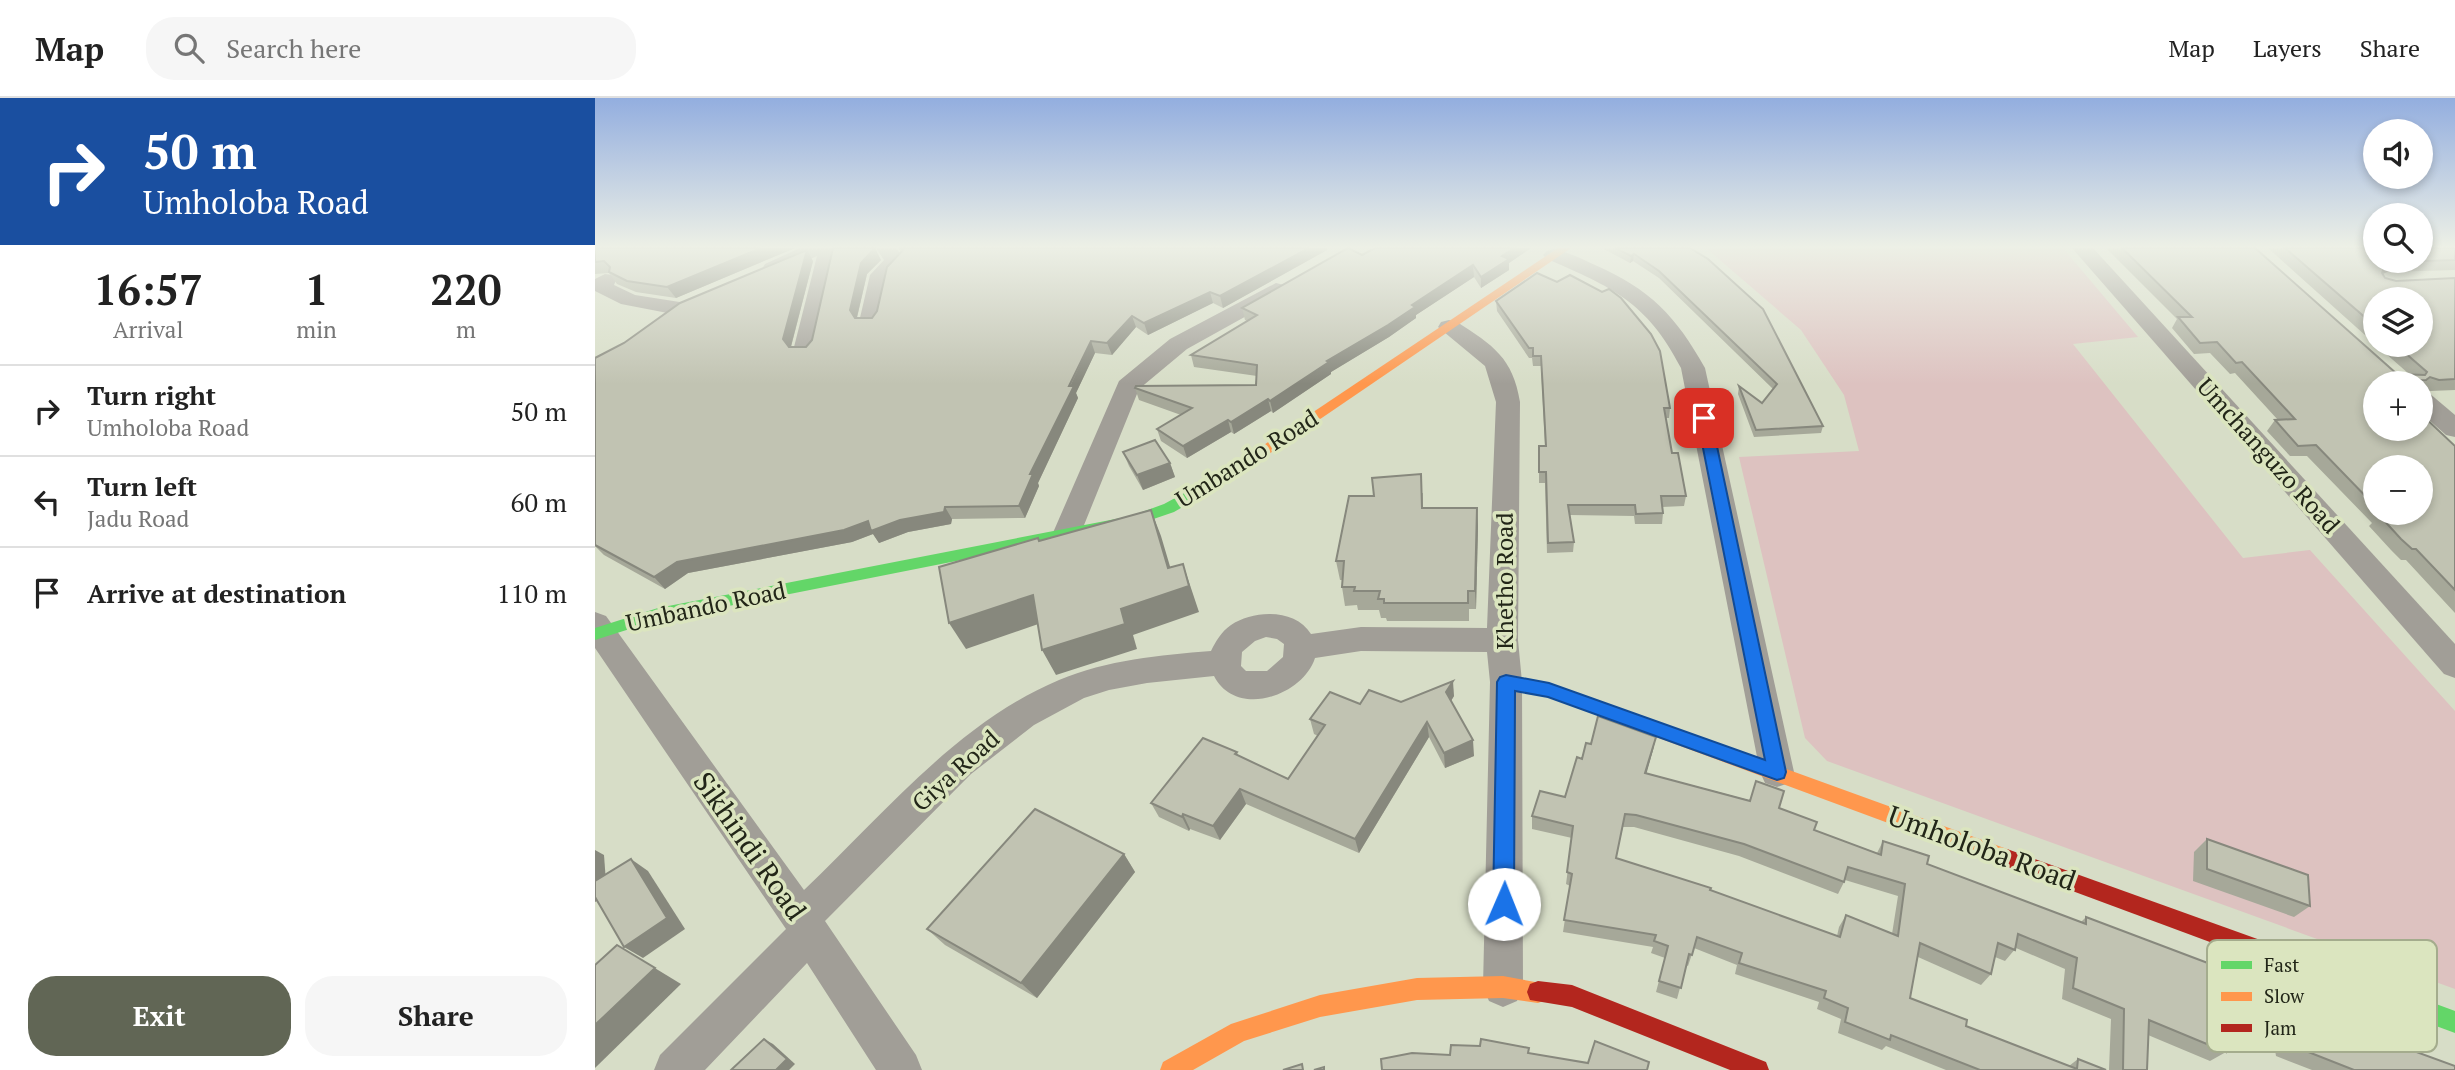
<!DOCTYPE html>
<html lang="en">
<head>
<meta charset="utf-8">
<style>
  :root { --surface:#fff; --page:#f6f6f6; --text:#222; --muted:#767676; --line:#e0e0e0; --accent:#616655 }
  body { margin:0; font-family:"PT Serif",serif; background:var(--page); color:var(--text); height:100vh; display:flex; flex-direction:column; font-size:26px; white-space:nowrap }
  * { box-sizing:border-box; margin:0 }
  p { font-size:23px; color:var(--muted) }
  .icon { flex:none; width:38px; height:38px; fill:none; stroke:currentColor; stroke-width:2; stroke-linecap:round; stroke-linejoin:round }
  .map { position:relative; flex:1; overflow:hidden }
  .details { display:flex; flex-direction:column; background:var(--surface); width:595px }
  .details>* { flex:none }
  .hud { background:#1a4fa0; color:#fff; overflow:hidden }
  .tools { position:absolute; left:1768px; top:21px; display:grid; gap:14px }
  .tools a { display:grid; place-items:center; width:70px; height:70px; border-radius:50%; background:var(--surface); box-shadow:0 4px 10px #0003; font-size:35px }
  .pin { position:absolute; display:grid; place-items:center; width:60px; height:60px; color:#fff; margin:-30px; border-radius:14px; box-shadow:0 4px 10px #0006 }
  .me { position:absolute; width:77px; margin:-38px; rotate:1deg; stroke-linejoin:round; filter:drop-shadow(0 0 5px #0008) }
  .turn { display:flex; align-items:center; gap:24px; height:147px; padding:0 28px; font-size:32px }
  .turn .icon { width:91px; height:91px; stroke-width:2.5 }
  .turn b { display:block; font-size:49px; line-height:60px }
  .eta { display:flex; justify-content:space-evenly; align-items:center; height:119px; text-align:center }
  .eta b { font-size:42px; font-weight:800; line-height:49px }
  .cta { display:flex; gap:14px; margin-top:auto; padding:14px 28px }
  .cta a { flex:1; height:80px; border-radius:28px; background:var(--accent); color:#fff; font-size:28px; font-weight:800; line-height:80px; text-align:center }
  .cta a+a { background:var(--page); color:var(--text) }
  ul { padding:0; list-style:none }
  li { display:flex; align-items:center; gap:21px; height:91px; padding:0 28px; border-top:2px solid var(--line) }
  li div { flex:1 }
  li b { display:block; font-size:26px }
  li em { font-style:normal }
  header { display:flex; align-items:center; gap:42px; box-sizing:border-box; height:98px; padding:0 35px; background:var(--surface); border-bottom:2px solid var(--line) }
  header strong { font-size:33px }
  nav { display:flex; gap:38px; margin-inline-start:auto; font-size:24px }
  .search { width:490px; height:63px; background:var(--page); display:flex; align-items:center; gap:18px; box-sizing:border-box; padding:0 24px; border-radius:28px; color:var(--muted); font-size:26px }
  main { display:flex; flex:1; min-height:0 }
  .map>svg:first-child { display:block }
  .green { fill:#ddc2c0 }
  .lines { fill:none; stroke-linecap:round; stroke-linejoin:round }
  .street { fill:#a19e97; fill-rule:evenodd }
  .fast { fill:#63d668; fill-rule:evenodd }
  .slow { fill:#ff974d; fill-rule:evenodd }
  .jam { fill:#b3261e; fill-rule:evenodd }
  .wall { fill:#a6a899; fill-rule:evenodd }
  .shaded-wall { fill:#87887d }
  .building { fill:#c1c3b2; stroke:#87887d; stroke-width:2; fill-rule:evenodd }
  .route { fill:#1a73e8; stroke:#114b97; stroke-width:2 }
  .labels { text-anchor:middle; stroke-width:7; stroke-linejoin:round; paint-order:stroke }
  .street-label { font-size:24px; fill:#222618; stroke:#dbe5bf }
  .near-street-label { font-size:28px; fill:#222618; stroke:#dbe5bf }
  .key { fill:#dbe5bf; stroke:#a4ac8d; stroke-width:2 }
  .key-label { font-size:19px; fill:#222618 }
</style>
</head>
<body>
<header>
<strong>Map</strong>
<div class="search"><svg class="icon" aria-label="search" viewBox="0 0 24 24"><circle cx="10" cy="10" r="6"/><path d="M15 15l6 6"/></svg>Search here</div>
<nav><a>Map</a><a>Layers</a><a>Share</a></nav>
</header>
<main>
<section class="details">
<div class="hud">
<div class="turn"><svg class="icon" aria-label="right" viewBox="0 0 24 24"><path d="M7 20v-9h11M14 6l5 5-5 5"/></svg><div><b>50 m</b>Umholoba Road</div></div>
</div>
<div class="eta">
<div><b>16:57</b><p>Arrival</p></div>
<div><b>1</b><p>min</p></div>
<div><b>220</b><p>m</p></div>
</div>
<ul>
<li><svg class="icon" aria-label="right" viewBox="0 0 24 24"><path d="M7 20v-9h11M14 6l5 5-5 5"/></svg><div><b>Turn right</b><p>Umholoba Road</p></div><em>50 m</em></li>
<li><svg class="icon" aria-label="left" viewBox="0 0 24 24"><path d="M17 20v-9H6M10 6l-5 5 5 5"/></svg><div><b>Turn left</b><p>Jadu Road</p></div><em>60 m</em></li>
<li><svg class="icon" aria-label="arrive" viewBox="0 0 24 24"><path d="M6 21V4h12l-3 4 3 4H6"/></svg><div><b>Arrive at destination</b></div><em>110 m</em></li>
</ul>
<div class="cta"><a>Exit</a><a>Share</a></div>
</section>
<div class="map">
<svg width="1860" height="972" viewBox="0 0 1860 972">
  <rect width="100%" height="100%" fill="#d7ddc7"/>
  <polygon class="green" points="1111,150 1468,150 1543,239 1478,246 1648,460 1715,452 1860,613 1860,891 1232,663 1210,640 1144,359 1264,353 1249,297 1206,232"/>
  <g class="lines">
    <g class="street">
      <polygon points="205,150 244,150 222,253 218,258 202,258 198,253 222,158 178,177 170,176 167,171 170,166"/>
      <polygon points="281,150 301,150 311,163 296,179 286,224 283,229 267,229 264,224 275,177 289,162"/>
      <polygon points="1477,150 1498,150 1860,546 1860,580 1849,576"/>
      <path d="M959 151C973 154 987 161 1000 167 1055 191 1081 218 1110 270L1199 674 1194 685 1182 689 1170 685 1165 674 1086 270C1052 204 1017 189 952 161L948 157 952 153Z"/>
      <polygon points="10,176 18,177 21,182 19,187 40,197 91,205 94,210 91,215 83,217 26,206 0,193 0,181"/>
      <polygon points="681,185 689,187 692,192 689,197 592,251 544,291 485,437 481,444 471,447 461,444 457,437 524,283 575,241"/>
      <path d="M854 222 862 224C898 247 918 260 925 304L923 542 927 584 928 889 922 903 908 909 894 903 888 889 895 584 892 554 766 553 720 560C708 598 641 621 619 578L552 585 514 592 489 600 439 627 376 676 230 823 321 957 327 972H281L212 865 110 972H59L65 957 191 831 0 550V514L11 518 209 792C287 718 362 625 464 582 512 562 565 557 616 553 621 543 626 534 636 527 658 512 700 510 716 536L766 529 892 530 901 304 890 268 843 229 846 224ZM671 539 682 541 689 546 688 559 672 573H651L646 568 647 554 660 543Z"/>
      <polygon points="1825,292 1834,295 1860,317 1860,339 1851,337 1825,314"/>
    </g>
    <g class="fast">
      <polygon points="641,367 648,372 646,375 579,414 538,428 63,522 0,542 0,530 63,510 536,418 569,406"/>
      <polygon points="1771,880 1860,913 1860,935 1763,899 1760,891 1763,883"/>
    </g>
    <g class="slow">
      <polygon points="963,150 976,150 646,375 636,375 634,372 636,369"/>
      <polygon points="911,577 960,587 1412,751 1419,754 1422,760 1419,766 1412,769 953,599 905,589 902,584 905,579"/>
      <polygon points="908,878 951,886 954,894 951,902 943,905 908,900 822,902 725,919 649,943 598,972 565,972 568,964 636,926 725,897 822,880"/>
    </g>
    <g class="jam">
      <polygon points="1412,751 1771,880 1779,883 1782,891 1779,899 1771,902 1405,766 1402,760 1405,754"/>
      <polygon points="943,883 977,887 1171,964 1174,972 1135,972 977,909 935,902 932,894 935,886"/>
    </g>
  </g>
  <g class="wall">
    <polygon points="0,150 200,150 81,200 41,194 22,186 14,175 0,176"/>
    <polygon points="238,150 286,162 272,176 262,220 277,220 282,213 306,154 303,150 732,150 732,152 628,210 618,205 553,237 541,229 517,257 500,255 481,295 483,300 443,385 444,388 430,420 357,421 356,426 313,434 284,445 278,436 257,444 93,475 70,491 9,457 0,448 0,260 218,163 196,249 211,249 217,242"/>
    <polygon points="780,150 936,150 914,165 914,172 886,190 879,179 821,217 821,220 794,239 736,274 736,276 678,315 676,313 639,336 636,334 592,360 566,343 562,331 586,317 544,302 540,290 661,287 662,278 599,269 596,257 653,223 650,222 647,210 767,157"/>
    <polygon points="1007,150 1095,150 1228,328 1226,335 1159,339 1143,296 1144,288 1167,305 1178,291 1064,180 1038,163 1035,165"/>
    <path d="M1511 150H1660L1802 276H1814L1781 247H1825L1780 201V246L1673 150H1860V172L1792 174 1788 176 1790 180 1801 183 1860 180V292L1835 293 1825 290V285H1780L1847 337 1860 348V515L1811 462H1806L1796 452 1774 428 1777 425 1712 358H1695L1672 333 1680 322H1683L1640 275 1635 276 1615 255 1599 256 1577 230 1582 221ZM1780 369 1825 415H1780Z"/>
    <polygon points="901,203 1075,310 1074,320 1070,320 1077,355 1091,398 1089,408 1067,409 1068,415 1067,426 1040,426 1039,418 975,417 979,444 978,454 952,455 950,385 944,385 944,348 950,348 946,268 938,268 937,260 934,260 902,213"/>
    <polygon points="528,354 575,365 580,379 548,392 534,368"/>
    <polygon points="828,395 828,410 882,410 883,428 881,511 874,511 874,523 792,523 791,520 786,520 784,512 763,512 762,507 750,508 747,489 747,482 745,482 741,463 779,398"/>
    <polygon points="859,598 856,603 879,658 850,670 834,639 764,755 651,706 625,742 595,731 594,733 564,719 556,705 642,654 643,657 693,681 723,638 719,636 715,621 765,606 806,604"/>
    <path d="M1061 639 1058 652 1051 675 1184 710 1219 732 1282 755 1288 743 1332 766 1486 824 1491 819 1700 908 1794 944 1860 972H1717L1681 958 1680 952 1631 934V954L1615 963 1553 937 1552 972H1553H1514L1516 921 1467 901 1470 871 1421 850 1410 863 1400 859 1396 876 1386 887 1323 859 1315 900 1371 928 1474 968 1483 961 1511 972H1351L1291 948 1287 952 1243 935 1246 921 1222 911 1224 904 1140 876 1142 867 1099 850 1093 868 1091 867 1082 901 1061 894 1070 860 1056 855 1058 849 968 834 975 788 971 786 977 740 937 731V718L970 699 987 661 996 646ZM1028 729H1039L1144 758 1243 796 1250 782 1303 798 1297 836 1251 817 1244 829 1242 838 1115 792 1021 760Z"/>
    <polygon points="1612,741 1715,808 1699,819 1598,783 1599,754"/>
    <polygon points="529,756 540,774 442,900 350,847 332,831"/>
  </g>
  <g class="shaded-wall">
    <polygon points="166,150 200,150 81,200 72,189"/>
    <polygon points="280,150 286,162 272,176 261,223 255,212 266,165"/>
    <polygon points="714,150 732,150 732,152 628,210 625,198"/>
    <polygon points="919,150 936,150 914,165 914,172 886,190 886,179 907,158"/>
    <polygon points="212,152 218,163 195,252 188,241"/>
    <polygon points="1039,156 1038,163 1035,165 1036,158"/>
    <polygon points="1800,164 1792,174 1783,178 1790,167"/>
    <polygon points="878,167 879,179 821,217 821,220 794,239 736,274 736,276 678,315 675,303 732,263"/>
    <polygon points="615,194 618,205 553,237 549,225"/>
    <polygon points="537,218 541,229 517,257 512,245"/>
    <polygon points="496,243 500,255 481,295 483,300 443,385 444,388 430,420 424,408 435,376"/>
    <polygon points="673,301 676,313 639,336 636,324"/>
    <polygon points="633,322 636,334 592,360 588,348"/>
    <polygon points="575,365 580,379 548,392 542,377"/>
    <polygon points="350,409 357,421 356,426 313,434 284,445 278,436 257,444 93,475 70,491 59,479 82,464 273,423 305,422"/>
    <polygon points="882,410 883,428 881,511 880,493"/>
    <polygon points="556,412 566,438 582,492 588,466 604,514 538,537 542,551 461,577 447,552 526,511 573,470"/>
    <polygon points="438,497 452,523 371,551 354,525"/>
    <polygon points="858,583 859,598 852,609 851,594"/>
    <polygon points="832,624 834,639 764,755 760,741"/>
    <polygon points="1061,639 1058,652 1048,688 1050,675"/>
    <polygon points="878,642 879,658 850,670 849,655"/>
    <polygon points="645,691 651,706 625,742 618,728"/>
    <polygon points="588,716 595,731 594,733 587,719"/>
    <polygon points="0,752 9,757 12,798 0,804"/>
    <polygon points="529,756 540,774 442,900 426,885"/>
    <polygon points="36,761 53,773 90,831 48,860 29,849"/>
    <polygon points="22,847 86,886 0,970 0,927"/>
    <polygon points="169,941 178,946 200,966 194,972 181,972"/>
  </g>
  <g class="building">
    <polygon points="0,150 166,150 72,189 32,183 14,174 15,169 9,163 0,164"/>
    <polygon points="238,150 280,150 266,165 255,212 260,220 277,220 282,213 292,169 308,152 306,150 714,150 625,198 615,194 549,225 537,218 512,245 496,243 474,288 479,288 435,376 438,376 424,408 350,409 349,414 305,422 276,433 273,423 249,432 82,464 59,479 0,447 0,260 29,245 85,205 212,152 188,241 194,249 211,249 217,242"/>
    <polygon points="753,150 767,157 780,150 919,150 907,158 914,161 886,179 878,167 817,207 820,209 793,227 732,263 734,264 675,303 673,301 636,324 633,322 588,348 562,331 597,310 540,290 541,288 661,287 662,267 596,257 662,217 647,210"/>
    <polygon points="1020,150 1095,150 1113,161 1168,211 1228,328 1161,332 1144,288 1167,305 1182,286 1064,173 1039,156 1036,158"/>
    <polygon points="1527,150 1660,150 1802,276 1830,277 1832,274 1801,247 1825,247 1825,201 1780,201 1780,228 1690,150 1780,150 1780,163 1825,163 1825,150 1860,150 1860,162 1800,164 1790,167 1787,175 1790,180 1801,183 1860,180 1860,281 1844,282 1835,279 1831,282 1797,284 1799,285 1780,285 1780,331 1825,331 1825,315 1860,348 1860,492 1821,451 1817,451 1806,441 1784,417 1789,417 1787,415 1825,415 1825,369 1780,369 1780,408 1721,347 1703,348 1680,322 1700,321 1647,264 1641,265 1622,244 1605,245 1583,219 1597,219"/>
    <polygon points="942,175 962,184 975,177 1007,194 1014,191 1026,200 1056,236 1065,253 1075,310 1069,310 1077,355 1083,355 1091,398 1066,398 1068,415 1041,416 1040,407 973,407 979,444 953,445 951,374 944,374 944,348 951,348 946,258 938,258 938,250 934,250 901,203"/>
    <polygon points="560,342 575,365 542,377 528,354"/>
    <polygon points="826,376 827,410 882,410 880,493 873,493 873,505 789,505 789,501 783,501 785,493 759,493 760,489 747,489 749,463 741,463 754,398 779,398 777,380"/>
    <polygon points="556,412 573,470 588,466 594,488 526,511 530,526 447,552 438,497 354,525 344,469 443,440 444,443"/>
    <polygon points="858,583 851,594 878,642 849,655 832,624 760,741 645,691 618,728 588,716 587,719 556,705 608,640 642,654 640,656 693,681 730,627 715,621 735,594 765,606 774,592 806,604"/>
    <path d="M1003 618 1061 639 1050 675 1155 703 1161 683 1189 693 1184 710 1222 724 1219 732 1286 757 1288 743 1334 758 1332 766 1491 826V819L1626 870V876L1699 903 1700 908 1793 938 1794 944 1860 968V972H1759L1698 948 1697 942 1632 918 1631 954 1554 922 1552 972H1553H1528L1529 911 1478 890 1482 860 1423 836 1420 852 1403 845 1396 876 1325 845 1315 900 1372 922 1371 928 1482 971 1483 961 1511 972H1385L1296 937 1295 942 1250 924 1253 910 1229 900 1231 893 1144 865 1147 855 1102 839 1097 857 1094 856 1086 890 1064 883 1073 848 1059 843 1061 837 969 822 977 776 972 774 978 728 937 718 945 693 970 699 982 659 987 661 991 645 996 646ZM1030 716 1041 717 1149 746 1249 784 1253 769 1310 786 1303 838 1251 817 1245 839 1115 792 1116 790 1021 760Z"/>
    <polygon points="440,711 529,756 426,885 332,831"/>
    <polygon points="1612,741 1713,777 1715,808 1612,771"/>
    <polygon points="36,761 72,820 29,849 0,799 0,783"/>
    <polygon points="22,847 60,870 0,927 0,867"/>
    <polygon points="169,941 192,961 181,972 136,972"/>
    <polygon points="886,941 934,950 933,955 993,965 1000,943 1054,964 1052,972 787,972 786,961 817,955 855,957 856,947 885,948"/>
    <polygon points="707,966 708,972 688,972"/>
    <polygon points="729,969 729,972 719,972"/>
  </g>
  <linearGradient id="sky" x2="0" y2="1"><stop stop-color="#93aedf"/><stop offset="0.52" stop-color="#edf0e6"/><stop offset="1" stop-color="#edf0e6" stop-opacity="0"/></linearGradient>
  <rect width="1860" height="286" fill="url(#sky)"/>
  <polygon class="route" points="1109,315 1116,320 1191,674 1189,680 1182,682 953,599 920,593 919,806 916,813 909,816 901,813 898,806 902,584 905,579 911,577 954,585 1170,662 1102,320"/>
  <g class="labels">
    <g class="street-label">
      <text transform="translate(1673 358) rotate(48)" y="8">Umchanguzo Road</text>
      <text transform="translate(652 361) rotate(-32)" y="8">Umbando Road</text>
      <text transform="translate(910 483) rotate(-90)" y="8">Khetho Road</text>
      <text transform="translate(111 509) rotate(-12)" y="8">Umbando Road</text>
      <text transform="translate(361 673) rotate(-42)" y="8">Giya Road</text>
    </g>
    <g class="near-street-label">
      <text transform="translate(155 748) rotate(55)" y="10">Sikhindi Road</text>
      <text transform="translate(1387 750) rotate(20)" y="10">Umholoba Road</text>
    </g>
  </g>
  <rect x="1612" y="842" width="230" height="112" rx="10" class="key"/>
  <rect x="1626" y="863" width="31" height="8" fill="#63d668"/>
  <rect x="1626" y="894" width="31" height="9" fill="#ff974d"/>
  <rect x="1626" y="926" width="31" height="8" fill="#b3261e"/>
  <g class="key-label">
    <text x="1669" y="874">Fast</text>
    <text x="1669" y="905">Slow</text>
    <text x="1669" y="937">Jam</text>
  </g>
</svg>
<div class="tools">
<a><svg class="icon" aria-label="sound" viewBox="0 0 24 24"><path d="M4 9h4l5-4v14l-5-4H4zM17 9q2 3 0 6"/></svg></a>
<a><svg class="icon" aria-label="search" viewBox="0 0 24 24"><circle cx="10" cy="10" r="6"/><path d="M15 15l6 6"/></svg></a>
<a><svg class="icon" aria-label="layers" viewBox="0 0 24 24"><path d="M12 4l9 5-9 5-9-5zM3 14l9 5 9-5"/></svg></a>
<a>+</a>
<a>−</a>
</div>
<div class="pin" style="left:1109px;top:320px;background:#d93025"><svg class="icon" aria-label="arrive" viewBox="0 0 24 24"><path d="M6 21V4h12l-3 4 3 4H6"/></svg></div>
<svg class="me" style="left:909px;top:806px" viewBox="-20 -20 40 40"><circle r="19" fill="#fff"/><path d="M0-13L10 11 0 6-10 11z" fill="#1a73e8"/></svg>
</div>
</main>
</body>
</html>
